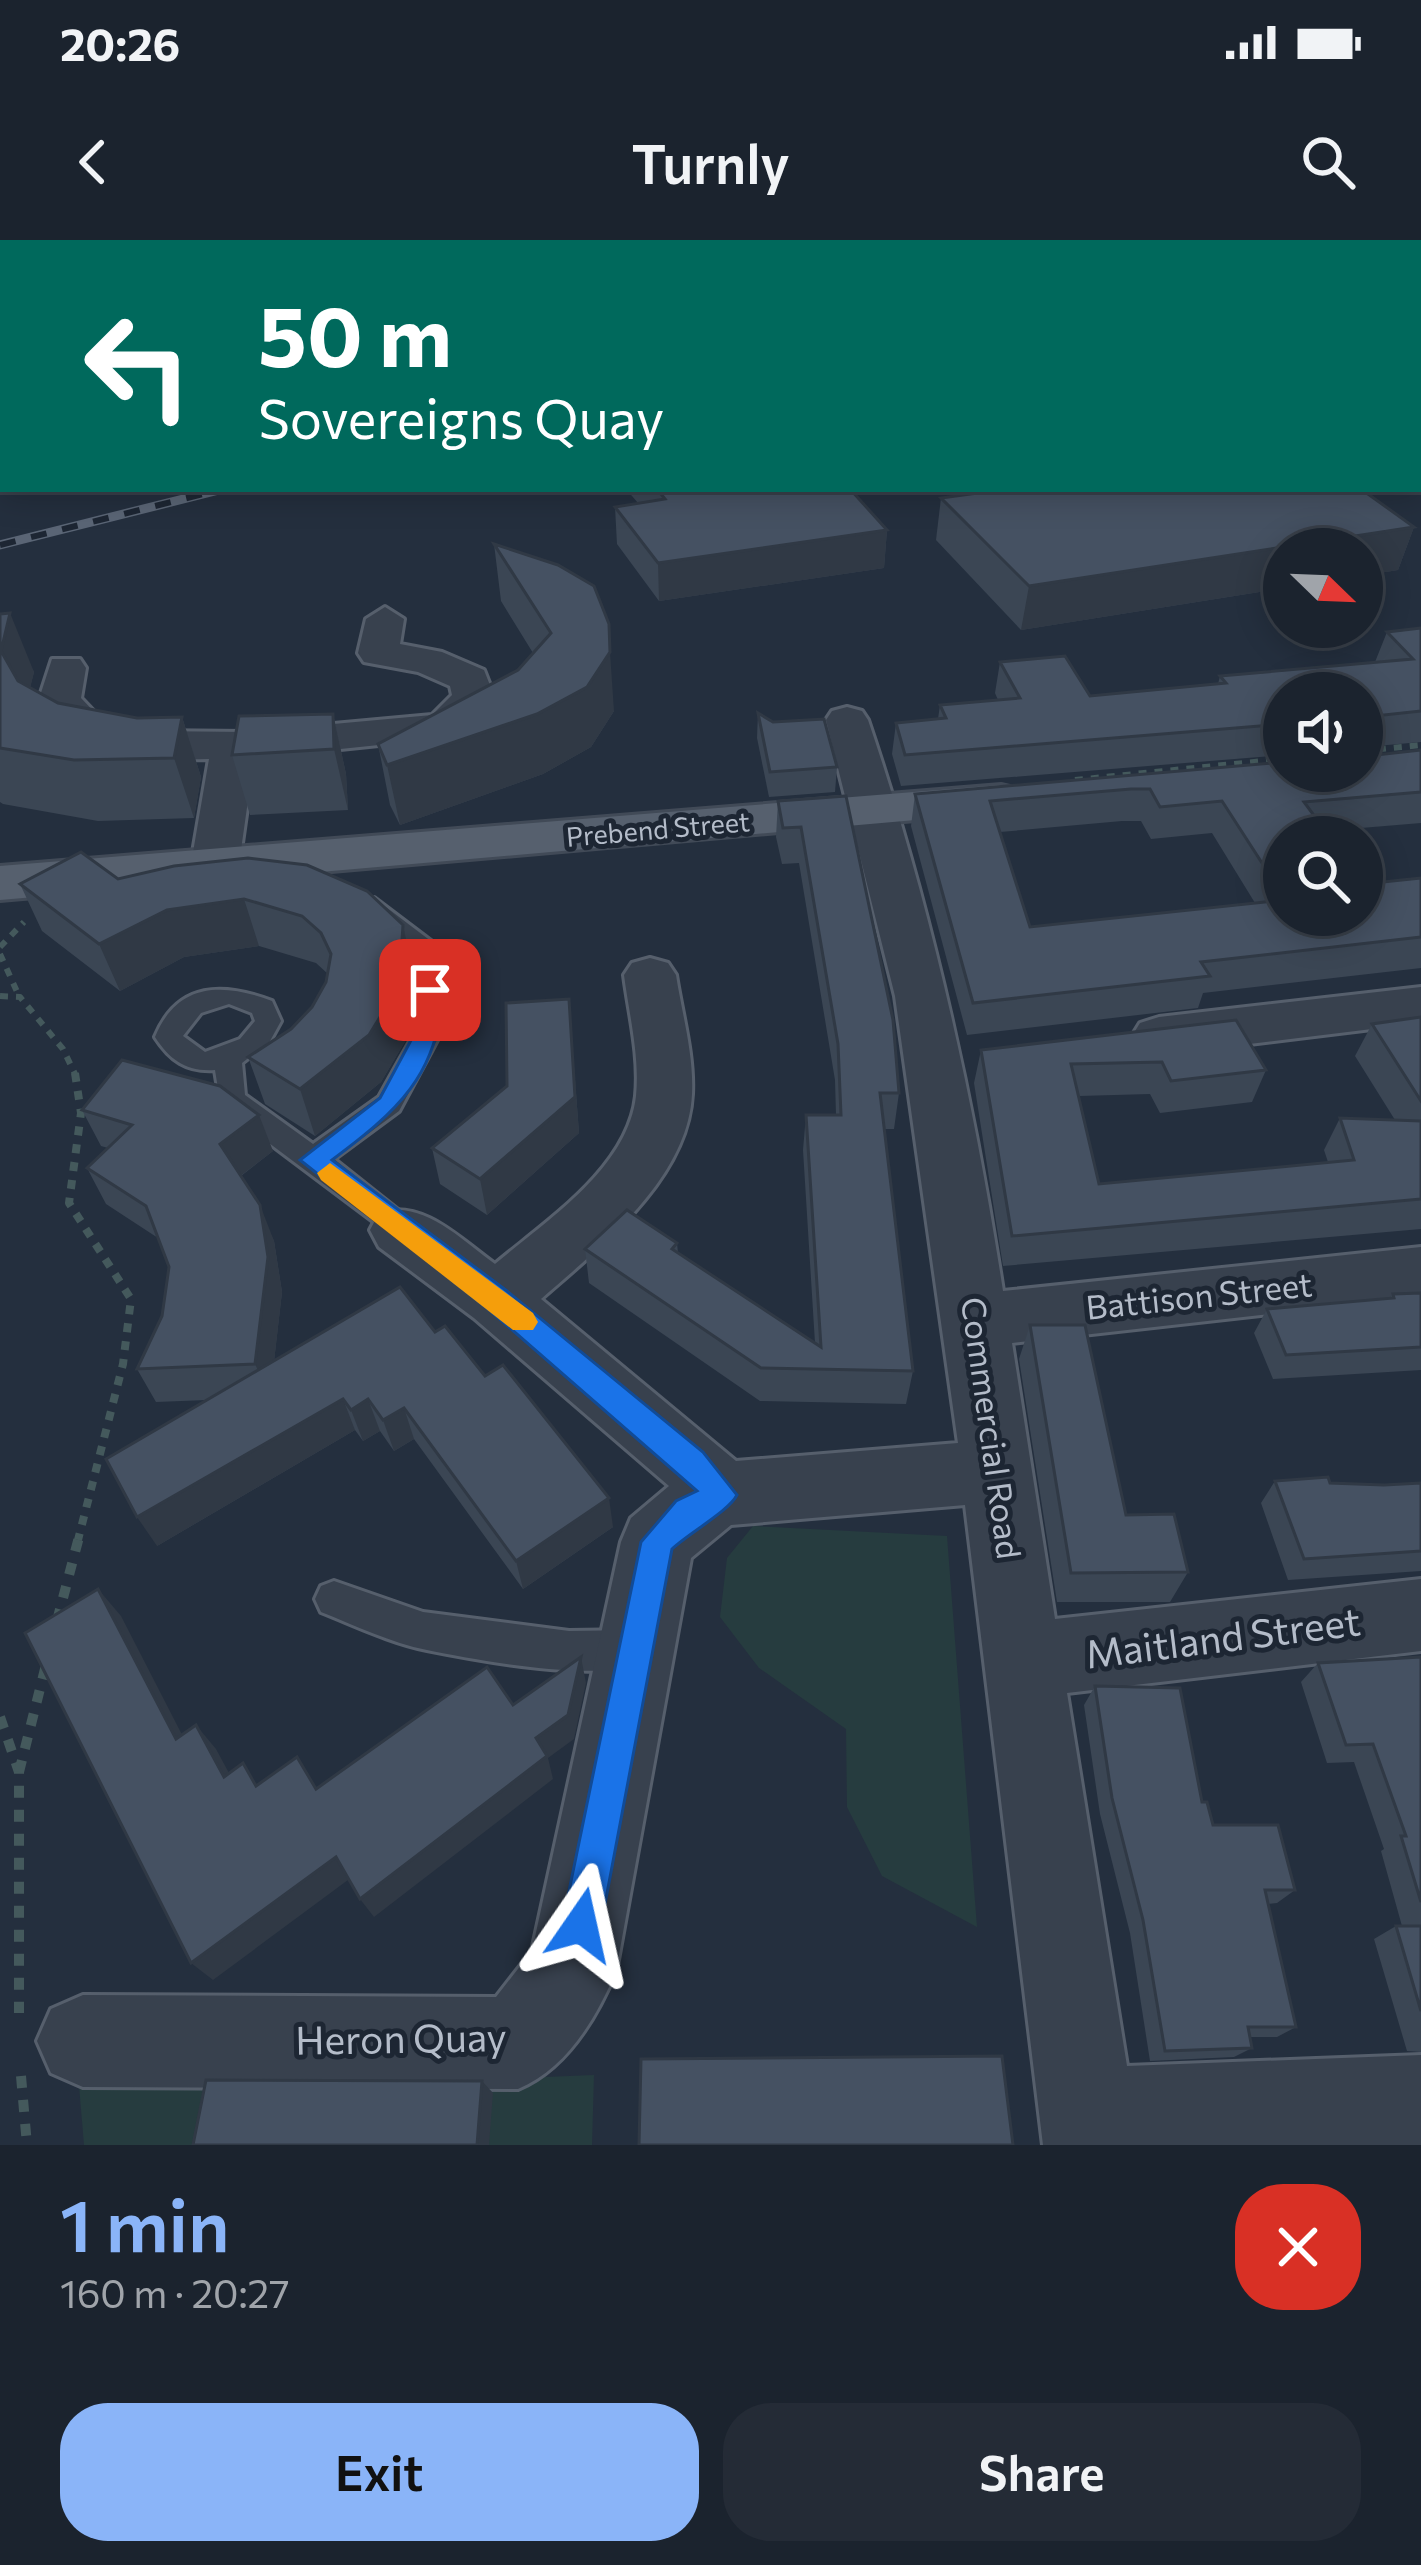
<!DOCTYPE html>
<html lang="en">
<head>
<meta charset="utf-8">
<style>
  :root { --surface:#1b232e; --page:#242b36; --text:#f1f3f6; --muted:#a0a4aa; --line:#39404a; --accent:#8ab4f8 }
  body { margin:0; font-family:Commissioner,sans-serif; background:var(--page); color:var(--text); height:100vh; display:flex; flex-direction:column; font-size:45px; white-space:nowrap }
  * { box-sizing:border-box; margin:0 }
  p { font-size:39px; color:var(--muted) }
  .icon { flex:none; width:66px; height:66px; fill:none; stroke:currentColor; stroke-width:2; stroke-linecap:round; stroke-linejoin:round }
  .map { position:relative; height:1905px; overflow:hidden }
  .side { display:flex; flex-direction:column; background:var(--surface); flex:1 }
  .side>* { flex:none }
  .banner { position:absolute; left:0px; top:0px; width:1422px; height:252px; box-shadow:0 6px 30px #0003,0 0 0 3px var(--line); background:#00695c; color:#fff; overflow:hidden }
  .needle { width:78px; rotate:113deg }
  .tools { position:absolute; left:1263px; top:288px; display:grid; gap:24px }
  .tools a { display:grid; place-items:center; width:120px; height:120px; border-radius:50%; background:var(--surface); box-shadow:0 6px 30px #0003,0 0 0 3px var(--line); font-size:60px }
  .pin { position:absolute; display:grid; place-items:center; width:102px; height:102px; color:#fff; margin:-51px; border-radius:24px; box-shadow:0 6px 18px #0006 }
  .me { position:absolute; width:132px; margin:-66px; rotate:11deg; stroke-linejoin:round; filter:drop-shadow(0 0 9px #0008) }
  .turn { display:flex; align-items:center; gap:42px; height:252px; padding:0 60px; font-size:54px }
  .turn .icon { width:156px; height:156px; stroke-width:2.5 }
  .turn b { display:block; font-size:84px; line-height:102px }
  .round { display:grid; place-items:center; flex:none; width:126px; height:126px; border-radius:48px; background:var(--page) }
  .head { display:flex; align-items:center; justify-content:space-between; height:204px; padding:0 60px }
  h1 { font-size:72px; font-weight:600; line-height:90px; color:var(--accent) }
  .action { display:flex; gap:24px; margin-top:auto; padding:24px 60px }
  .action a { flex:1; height:138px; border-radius:48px; background:var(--accent); color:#111; font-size:48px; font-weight:600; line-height:138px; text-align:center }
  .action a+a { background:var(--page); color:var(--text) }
  .status { display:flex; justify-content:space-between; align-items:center; height:84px; padding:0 60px; background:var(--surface); direction:ltr }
  .status svg { height:33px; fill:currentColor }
  header { display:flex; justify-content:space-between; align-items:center; height:156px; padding:0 60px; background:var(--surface); font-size:54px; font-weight:600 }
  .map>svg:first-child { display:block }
  .green { fill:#263c3f }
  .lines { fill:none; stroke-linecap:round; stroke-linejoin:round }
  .lane-casing { stroke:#565f6c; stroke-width:6 }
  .street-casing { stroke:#565f6c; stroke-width:6 }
  .secondary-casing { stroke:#565f6c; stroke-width:6 }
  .primary-casing { stroke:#414a57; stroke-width:6 }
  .path-far2 { stroke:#44595c; stroke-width:6; stroke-dasharray:8 8; stroke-linecap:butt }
  .path-far1 { stroke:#44595c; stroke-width:8; stroke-dasharray:9 9; stroke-linecap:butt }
  .path { stroke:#44595c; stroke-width:10; stroke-dasharray:12 12; stroke-linecap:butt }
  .lane { fill:#38414e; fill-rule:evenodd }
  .street { fill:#38414e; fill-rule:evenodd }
  .secondary { fill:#465061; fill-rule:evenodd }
  .primary { fill:#56606e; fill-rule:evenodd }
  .rail-far1-casing { stroke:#5a6575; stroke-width:6 }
  .rail-casing { stroke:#5a6575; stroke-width:9 }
  .rail-far1 { stroke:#1d2633; stroke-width:4.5; stroke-dasharray:14; stroke-linecap:butt }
  .rail { stroke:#1d2633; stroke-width:6; stroke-dasharray:16; stroke-linecap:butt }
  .wall { fill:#3b4654; fill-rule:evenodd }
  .shaded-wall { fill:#303945 }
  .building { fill:#455162; stroke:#303945; stroke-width:3 }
  .route { fill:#1a73e8; stroke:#114b97; stroke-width:3 }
  .slow { fill:#f59e0b }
  .labels { text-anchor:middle; stroke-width:10; stroke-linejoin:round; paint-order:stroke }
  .far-street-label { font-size:27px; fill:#b4bcc9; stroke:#1d2633 }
  .street-label { font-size:33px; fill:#b4bcc9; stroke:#1d2633 }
  .near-street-label { font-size:39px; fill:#b4bcc9; stroke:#1d2633 }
</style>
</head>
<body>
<div class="status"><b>20:26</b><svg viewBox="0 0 49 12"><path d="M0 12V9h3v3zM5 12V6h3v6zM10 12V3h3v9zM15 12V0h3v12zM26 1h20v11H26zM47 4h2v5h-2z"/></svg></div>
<header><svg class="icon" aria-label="back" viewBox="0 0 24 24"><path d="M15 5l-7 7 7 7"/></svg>Turnly<svg class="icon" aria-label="search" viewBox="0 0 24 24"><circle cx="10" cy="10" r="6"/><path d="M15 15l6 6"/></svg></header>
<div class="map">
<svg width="1421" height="1905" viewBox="0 0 1421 1905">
  <rect width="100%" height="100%" fill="#242f3e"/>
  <g class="green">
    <polygon points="753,1286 947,1296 977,1687 882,1636 847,1567 846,1489 759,1428 720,1377 727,1318"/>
    <polygon points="77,1822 495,1839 594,1835 592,1905 84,1905"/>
  </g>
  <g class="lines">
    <g class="lane-casing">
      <g id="lane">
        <path d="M374 658 444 711 443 789 399 871 334 919 412 981 416 990 412 999 401 1002 221 867 215 830C186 832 170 820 155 797 178 741 224 743 272 761L281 781 270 801 242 823 245 855 313 904 379 857 417 789 418 714 365 672 362 666ZM229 764 252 773 255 781 240 799 205 812 183 796 201 773Z"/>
        <path d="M334 1341 423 1372 569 1391 636 1390 650 1396 655 1409 650 1422C598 1443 482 1421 427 1410 391 1403 354 1385 321 1372L315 1359 321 1346Z"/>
      </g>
    </g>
    <g class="street-casing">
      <g id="street">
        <path d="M385 367 404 379 400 404 442 412 484 430 495 458 461 494 446 498 254 518 239 624 232 634 215 639 198 634 191 624 209 519C142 520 80 519 39 459L52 419H80L86 428 81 458 100 478 149 491 246 492 432 475 452 455 450 446 418 432 364 422 358 413 366 379Z"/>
        <path d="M847 467 862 471 868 480C931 666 973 856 1003 1051L1421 1007V1057L1012 1103 1055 1379 1421 1339V1411L1067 1453 1127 1826 1421 1815V1905H1043L965 1265 731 1285 691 1318 616 1731C596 1779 566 1829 518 1849L83 1847 51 1833 37 1801 51 1769 83 1755 496 1757 532 1711 621 1302 631 1278 669 1246 474 1078 379 1007 370 990 379 973C423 959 460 999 495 1024 546 981 628 928 636 856 640 816 629 774 624 735L632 723 650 718 668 723 676 735C682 774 694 815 692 854 688 939 599 1008 541 1059L736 1221 958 1203 895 756 826 480 832 471Z"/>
        <polygon points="1421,747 1421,783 1159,815 1140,809 1132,796 1140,783 1159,777"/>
      </g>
    </g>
    <g class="secondary-casing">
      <g id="secondary">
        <polygon points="1232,0 1260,0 1262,3 1234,3"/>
        <polygon points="1419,188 1421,189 1421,212 1419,211"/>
      </g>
    </g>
    <g class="primary-casing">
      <polygon id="primary" points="1001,545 1019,549 1026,560 1019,571 0,660 0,626"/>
    </g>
    <g class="path-far2">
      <polyline points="1362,511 1421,505"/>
      <polyline points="1075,540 1284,519"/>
      <polyline points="0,707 24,682"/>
      <polyline points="0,714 19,756"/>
      <polyline points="0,756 20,757 63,809 76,836"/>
    </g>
    <polyline class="path-far1" points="75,833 81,873 69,963 131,1059 123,1124 78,1300"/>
    <g class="path">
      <polyline points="57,1381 79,1297"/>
      <polyline points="0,1477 19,1532 19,1773"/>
      <polyline points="19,1532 46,1425"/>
      <polyline points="21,1836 27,1905"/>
    </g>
    <use href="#lane" class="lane"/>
    <use href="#street" class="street"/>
    <use href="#secondary" class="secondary"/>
    <use href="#primary" class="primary"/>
    <g class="rail-far1-casing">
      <g id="rail-far1">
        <polyline points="308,0 356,3"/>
        <polyline points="377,0 425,3"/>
        <polyline points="1114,0 1226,3"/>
        <polyline points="1249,0 1354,3"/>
      </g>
    </g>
    <g class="rail-casing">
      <polyline id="rail" points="0,305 223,249"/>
    </g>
    <use href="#rail-far1" class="rail-far1"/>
    <use href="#rail" class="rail"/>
  </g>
  <g class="wall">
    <polygon points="626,249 850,249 887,290 884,328 659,361 617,304 615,267 638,263"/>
    <polygon points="941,258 1414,287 1398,330 1021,390 936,300"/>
    <polygon points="494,304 614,471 591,507 543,534 400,585 390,565 378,504 518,430 533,413 501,361"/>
    <polygon points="0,374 34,432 30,447 58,463 137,478 182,477 201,537 194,578 98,581 3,564 0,562"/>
    <path d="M1421 388V502L1365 507 1364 510 1376 515 1421 510V583L1325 591 1284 597V675L1364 644 1421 638V728L1203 753 1198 768 967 795 911 586 915 554 1362 531V453H1284V515L901 546 892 514 896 483 938 479 940 465 998 460 995 453 1000 422 1090 456 1218 444 1220 436 1375 422 1387 392ZM1122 581H1141L1151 599 1212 593 1255 663 1030 687 1000 592Z"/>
    <polygon points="758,473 837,527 835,552 769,557 757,498"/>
    <polygon points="333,474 346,534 348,570 250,575 232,515"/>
    <polygon points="846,556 899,853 894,889 884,889 913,1131 906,1164 760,1161 589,1043 585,1009 677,1003 678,1013 815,1103 803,910 806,875 836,875 835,840 799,623 782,624 776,597 778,561"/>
    <polygon points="248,618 413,732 410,793 381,842 315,896 265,864 248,817 291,789 312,767 326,742 328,734 316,723 259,706 184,717 120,751 42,691 20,644 118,639"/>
    <polygon points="569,759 579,893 487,975 440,944 432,908 507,846"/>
    <polygon points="1421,777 1421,989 1003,1026 974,843 981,810 1266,830 1252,862 1160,873 1150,854 1079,856 1099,944 1328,922 1324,910 1340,878 1395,880 1355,816 1372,784"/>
    <polygon points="82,870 273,911 241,936 274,1001 282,1052 274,1121 435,1092 485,1136 613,1287 523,1349 414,1199 394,1211 380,1191 363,1201 355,1190 157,1306 207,1160 156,1162 137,1129 162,1076 169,1027 158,998 106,964 87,928 108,908 101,906"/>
    <polygon points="1421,1053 1421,1130 1273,1139 1254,1093 1267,1069 1390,1058 1393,1054"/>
    <polygon points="1030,1085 1126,1275 1188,1332 1170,1362 1057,1362 1019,1119"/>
    <polygon points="1275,1241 1384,1245 1421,1243 1421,1331 1288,1340 1261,1263"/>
    <polygon points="1421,1417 1421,1812 1407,1811 1374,1699 1396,1686 1402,1686 1381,1611 1384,1609 1354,1522 1327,1523 1301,1442 1318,1423"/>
    <polygon points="1095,1446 1202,1562 1213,1585 1295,1650 1277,1663 1268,1664 1296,1787 1277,1797 1250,1797 1252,1808 1234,1817 1150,1821 1130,1693 1100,1574 1084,1465"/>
  </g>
  <g class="shaded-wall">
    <polygon points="1414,287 1398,330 1362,336 1362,309 1284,309 1284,348 1021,390 1029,346"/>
    <polygon points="887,290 884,328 659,361 658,323"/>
    <polygon points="10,373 34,432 25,470 1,411"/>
    <polygon points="610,412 614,471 591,507 543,534 400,585 387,525"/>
    <polygon points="333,474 346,534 348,570 334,509"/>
    <polygon points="182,477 201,537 194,578 174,518"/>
    <polygon points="244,659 259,706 184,717 120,751 99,704 167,670"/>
    <polygon points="403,685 413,732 410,793 381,842 315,896 300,849"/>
    <polygon points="569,759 579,893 487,975 480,939"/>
    <polygon points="259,875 273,911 235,940 220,904"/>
    <polygon points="260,965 274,1001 282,1052 270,1157 255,1124"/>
    <polygon points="343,1159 355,1190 157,1306 137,1277"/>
    <polygon points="368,1159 380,1191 363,1201 351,1170"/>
    <polygon points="404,1168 414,1199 394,1211 383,1180"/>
    <polygon points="609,1258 613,1287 523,1349 516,1321"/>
    <polygon points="98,1349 121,1376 196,1522 176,1499"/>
    <polygon points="581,1417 586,1443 574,1499 548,1518 553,1539 374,1677 360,1659 536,1498"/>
    <polygon points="196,1485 216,1509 243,1559 224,1537"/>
    <polygon points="336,1617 352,1637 213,1740 191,1723"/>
    <polygon points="482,1841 493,1853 489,1905 477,1905"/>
  </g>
  <g class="building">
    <polygon points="657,249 850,249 887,290 658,323 615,267 665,259"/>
    <polygon points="1007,249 1361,249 1414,287 1029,346 941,258"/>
    <polygon points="494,304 558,325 594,346 609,384 610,412 587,447 537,474 387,525 378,504 518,430 551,393"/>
    <polygon points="10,373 1,411 18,441 58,463 137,478 182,477 174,518 74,520 0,508 0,374"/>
    <polygon points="1421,388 1421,471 1374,476 1371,495 1362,495 1362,453 1284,453 1284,484 905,515 896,483 946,478 940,465 1020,458 1000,422 1065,416 1090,456 1226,443 1220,436 1413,419 1387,392"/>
    <polygon points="758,473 773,482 824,479 837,527 770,532"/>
    <polygon points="333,474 334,509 232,515 239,476"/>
    <polygon points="1362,508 1376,515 1421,510 1421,552 1304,562 1330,597 1284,597 1284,657 1222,561 1160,567 1150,549 1131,549 990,561 1030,687 1284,660 1284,675 1362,675 1362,642 1364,644 1421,638 1421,697 1201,722 1210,736 973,763 915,554 1284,522 1284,531 1362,531"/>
    <polygon points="846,556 893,780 899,853 880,853 913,1131 761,1128 585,1009 627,970 677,1003 672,1009 821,1107 806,875 841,875 838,804 801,587 783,588 778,561"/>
    <polygon points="81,612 118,639 174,626 248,618 307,625 367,651 403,685 399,746 369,795 300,849 248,817 291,789 312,767 326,742 331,714 321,693 302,676 244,659 167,670 99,704 20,644"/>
    <polygon points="569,759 575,857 480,939 432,908 507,846 506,763"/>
    <polygon points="1421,777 1421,861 1372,784"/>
    <polygon points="1236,780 1266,830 1171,841 1162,822 1071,824 1099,944 1354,920 1340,878 1421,881 1421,959 1012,996 981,810"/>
    <polygon points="122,820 220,846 259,875 220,904 260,965 268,1017 255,1124 137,1129 162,1076 169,1027 146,966 87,928 132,885 82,870"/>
    <polygon points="400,1047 435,1092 445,1086 485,1136 503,1125 609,1258 516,1321 404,1168 383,1180 368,1159 351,1170 343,1159 137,1277 106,1219"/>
    <polygon points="1421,1053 1421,1107 1286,1115 1267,1069 1394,1058 1393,1054"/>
    <polygon points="1030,1085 1085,1085 1126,1275 1174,1274 1188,1332 1071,1333"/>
    <polygon points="1328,1237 1330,1243 1384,1245 1421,1243 1421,1311 1304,1319 1275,1241"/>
    <polygon points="98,1349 176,1499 196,1485 224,1537 243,1523 256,1546 297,1517 316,1549 487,1427 513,1465 581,1417 568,1475 536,1498 547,1516 360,1659 336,1617 191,1723 25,1393"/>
    <polygon points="1421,1417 1421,1662 1401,1596 1406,1596 1373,1504 1346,1505 1318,1423"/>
    <polygon points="1095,1446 1180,1448 1202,1562 1207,1562 1213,1585 1278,1585 1295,1650 1265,1650 1296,1787 1248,1787 1252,1808 1165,1811 1143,1680 1112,1558"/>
    <polygon points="1396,1686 1421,1686 1421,1771"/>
    <polygon points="1002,1816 1013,1905 639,1905 641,1819"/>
    <polygon points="206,1840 482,1841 477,1905 193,1905"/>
  </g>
  <path class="route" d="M430 742 442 750C441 834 395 873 332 920L507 1051 703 1212 737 1255C729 1271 689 1293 672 1309L601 1685 595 1699 581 1705 567 1699 562 1685 641 1302 676 1261 697 1251 487 1068 300 920 380 858 417 789 419 750Z"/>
  <polygon class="slow" points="330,923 533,1073 538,1082 533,1090 513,1090 321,940 317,933"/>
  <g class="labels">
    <g class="far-street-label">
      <text transform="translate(658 590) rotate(-5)" y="9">Prebend Street</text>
    </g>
    <g class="street-label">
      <text transform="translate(1199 1056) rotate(-6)" y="12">Battison Street</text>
      <text transform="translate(991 1188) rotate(82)" y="12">Commercial Road</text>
    </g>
    <g class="near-street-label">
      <text transform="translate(1223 1398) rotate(-7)" y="14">Maitland Street</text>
      <text transform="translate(401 1799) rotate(-1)" y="14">Heron Quay</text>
    </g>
  </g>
</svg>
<div class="tools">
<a><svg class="needle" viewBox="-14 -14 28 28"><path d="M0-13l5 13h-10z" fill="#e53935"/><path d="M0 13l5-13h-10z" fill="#a0a4aa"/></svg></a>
<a><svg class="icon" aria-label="sound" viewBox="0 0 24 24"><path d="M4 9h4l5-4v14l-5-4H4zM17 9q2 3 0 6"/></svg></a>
<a><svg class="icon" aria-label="search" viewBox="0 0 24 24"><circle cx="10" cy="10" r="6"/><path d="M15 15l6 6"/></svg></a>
</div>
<div class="pin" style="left:430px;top:750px;background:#d93025"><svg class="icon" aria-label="arrive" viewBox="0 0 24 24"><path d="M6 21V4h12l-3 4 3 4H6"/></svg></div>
<svg class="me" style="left:581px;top:1685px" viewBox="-20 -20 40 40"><path d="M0-17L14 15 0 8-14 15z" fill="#1a73e8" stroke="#fff" stroke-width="4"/></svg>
<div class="banner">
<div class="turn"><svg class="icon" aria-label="left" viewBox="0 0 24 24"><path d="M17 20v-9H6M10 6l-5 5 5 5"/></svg><div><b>50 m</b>Sovereigns Quay</div></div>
</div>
</div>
<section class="side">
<div class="head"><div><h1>1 min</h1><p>160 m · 20:27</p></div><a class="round" style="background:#d93025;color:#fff"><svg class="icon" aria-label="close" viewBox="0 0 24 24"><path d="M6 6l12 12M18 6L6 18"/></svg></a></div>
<div class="action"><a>Exit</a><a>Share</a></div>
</section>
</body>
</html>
